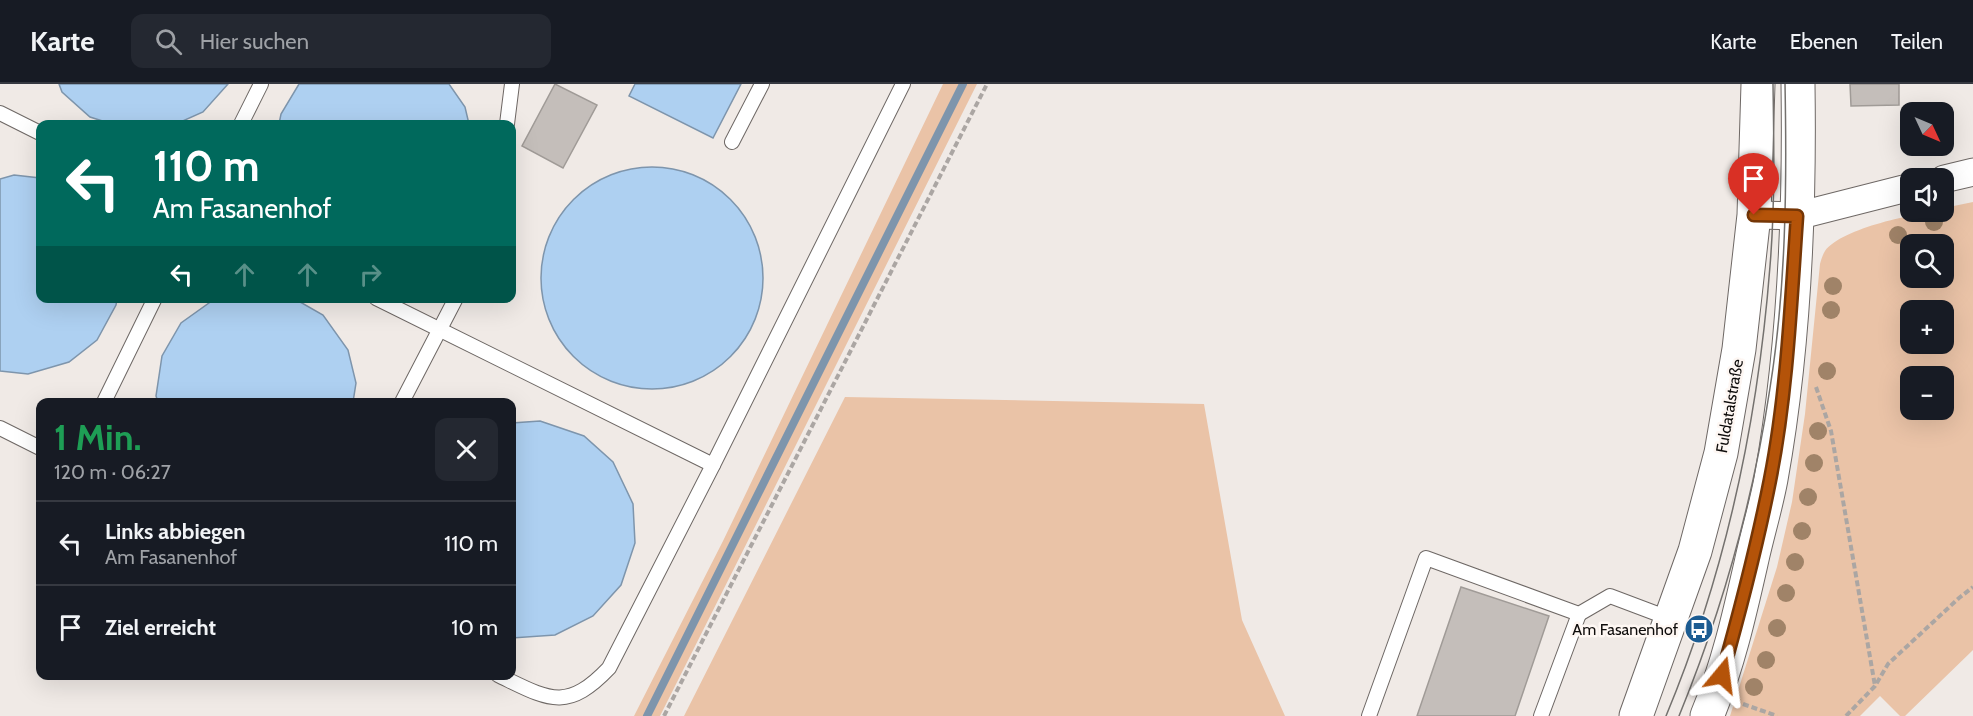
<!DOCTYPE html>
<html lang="de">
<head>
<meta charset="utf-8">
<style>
  :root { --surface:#171b24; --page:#242831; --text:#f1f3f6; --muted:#9ea1a6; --line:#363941 }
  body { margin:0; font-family:Cabin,sans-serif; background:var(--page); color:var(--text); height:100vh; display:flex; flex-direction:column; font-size:22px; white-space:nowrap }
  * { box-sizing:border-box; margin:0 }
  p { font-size:20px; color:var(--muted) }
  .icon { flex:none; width:33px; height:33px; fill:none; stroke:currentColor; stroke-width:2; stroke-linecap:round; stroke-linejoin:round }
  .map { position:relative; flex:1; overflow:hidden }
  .drawer { position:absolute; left:36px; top:314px; width:480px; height:282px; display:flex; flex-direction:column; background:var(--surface); border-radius:12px; box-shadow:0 6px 24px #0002 }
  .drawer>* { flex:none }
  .hud { position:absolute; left:36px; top:36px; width:480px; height:183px; border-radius:12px; box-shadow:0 6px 24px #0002; background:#00695c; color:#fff; overflow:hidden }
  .needle { width:39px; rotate:134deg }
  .tools { position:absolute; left:1900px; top:18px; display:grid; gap:12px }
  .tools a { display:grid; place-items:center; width:54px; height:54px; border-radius:12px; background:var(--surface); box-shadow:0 6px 24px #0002; font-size:30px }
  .pin { position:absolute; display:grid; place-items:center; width:51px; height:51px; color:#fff; margin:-62px -26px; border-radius:50% 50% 50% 0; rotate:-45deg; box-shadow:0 0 6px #0007 }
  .pin .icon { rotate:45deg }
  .me { position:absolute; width:66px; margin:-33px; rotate:16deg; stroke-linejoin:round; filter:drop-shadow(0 0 4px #0008) }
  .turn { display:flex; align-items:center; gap:21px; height:126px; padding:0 18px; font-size:27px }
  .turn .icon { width:78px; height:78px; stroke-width:2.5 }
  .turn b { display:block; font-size:42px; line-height:51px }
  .lanes { display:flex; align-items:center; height:57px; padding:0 18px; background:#0003; justify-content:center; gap:30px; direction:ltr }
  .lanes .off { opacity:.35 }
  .round { display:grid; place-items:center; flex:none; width:63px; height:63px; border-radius:12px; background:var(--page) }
  .summary { display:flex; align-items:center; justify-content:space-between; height:102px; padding:0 18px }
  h1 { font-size:36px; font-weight:700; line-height:45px; color:#1e9e55 }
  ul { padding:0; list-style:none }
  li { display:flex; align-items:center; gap:18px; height:84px; padding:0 18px; border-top:2px solid var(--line) }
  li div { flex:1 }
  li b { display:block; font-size:22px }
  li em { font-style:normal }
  header { display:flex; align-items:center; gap:36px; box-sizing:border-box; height:84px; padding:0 30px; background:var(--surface); border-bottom:2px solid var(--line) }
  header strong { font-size:28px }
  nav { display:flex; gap:33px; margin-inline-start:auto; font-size:21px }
  .search { width:420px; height:54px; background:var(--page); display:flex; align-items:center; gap:15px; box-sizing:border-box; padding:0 21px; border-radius:12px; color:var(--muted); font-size:22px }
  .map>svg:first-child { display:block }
  .green { fill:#eac3a7; fill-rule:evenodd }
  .water { fill:#aed0f1; stroke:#7e95ac; stroke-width:1.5 }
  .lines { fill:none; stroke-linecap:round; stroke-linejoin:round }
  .stream { stroke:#7e95ac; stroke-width:8 }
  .building { fill:#c4beba; stroke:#a09b97; stroke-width:1.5 }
  .service-casing { stroke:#6e6865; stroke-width:16 }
  .minor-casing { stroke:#6e6865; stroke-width:29 }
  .secondary-casing { stroke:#6e6865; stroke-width:35 }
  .path { stroke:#aba6a3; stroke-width:4; stroke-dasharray:6 3; stroke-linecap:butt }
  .service { stroke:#fff; stroke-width:14 }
  .minor { stroke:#fff; stroke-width:27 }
  .secondary { stroke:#fff; stroke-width:33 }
  .tram { stroke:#74716e; stroke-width:1.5 }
  .tree { fill:#a08368 }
  .route-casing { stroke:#753606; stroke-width:15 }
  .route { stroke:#b45309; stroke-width:10 }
  .labels { text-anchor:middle; stroke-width:5; stroke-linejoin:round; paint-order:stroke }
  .street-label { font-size:16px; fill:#0e0c0b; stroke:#fef7f3 }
  .poi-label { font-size:16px; fill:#0e0c0b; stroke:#fef7f3; text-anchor:end }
</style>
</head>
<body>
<header>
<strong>Karte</strong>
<div class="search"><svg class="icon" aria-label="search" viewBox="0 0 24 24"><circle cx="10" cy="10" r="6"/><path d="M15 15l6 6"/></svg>Hier suchen</div>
<nav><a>Karte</a><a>Ebenen</a><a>Teilen</a></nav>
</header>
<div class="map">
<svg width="1973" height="632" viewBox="0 0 1973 632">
  <rect width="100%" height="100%" fill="#f0eae6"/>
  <g class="green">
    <polygon points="943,0 977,0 660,632 634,632 723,457"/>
    <path d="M1973 118V566L1905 632H1900L1880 612 1860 632H1730L1777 483 1792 418 1805 330 1820 180C1821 176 1823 170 1825 167 1842 144 1917 128 1944 128V124ZM1911 160H1944V194H1911ZM1911 226H1944V260H1911ZM1911 292H1944V326H1911Z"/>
    <polygon points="845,313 1204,320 1242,536 1285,632 684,632"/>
  </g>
  <g class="water">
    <polygon points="59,0 228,0 203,28 176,40 112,40 90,33 62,8"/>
    <polygon points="299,0 449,0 465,23 469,40 279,40 281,30"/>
    <polygon points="635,0 741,0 713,54 629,12"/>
    <circle cx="652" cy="194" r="111"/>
    <polygon points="14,91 40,94 40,214 117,215 116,221 97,256 69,278 28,290 0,287 0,95"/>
    <polygon points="216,214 295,215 323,231 348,266 356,299 353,318 158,318 156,312 162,272 181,239"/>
    <polygon points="540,337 584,352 613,378 633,420 635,459 621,501 593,532 555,551 512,554 512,339"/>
  </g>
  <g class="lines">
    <polyline class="stream" points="647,632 963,0"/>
  </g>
  <g class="building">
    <polygon points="555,0 597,21 563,84 522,62"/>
    <polygon points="1850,0 1899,0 1899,21 1851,22"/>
    <polygon points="1461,503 1549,532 1515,632 1417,632"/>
  </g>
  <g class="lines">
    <g class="service-casing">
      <g id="service">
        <polyline points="0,29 40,49"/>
        <polyline points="241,40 261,0"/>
        <polyline points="507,40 512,0"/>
        <polyline points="732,58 762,0"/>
        <polyline points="376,214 713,381"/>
        <polyline points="104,318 155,214"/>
        <polyline points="402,318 456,214"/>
        <polyline points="0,344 40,364"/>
        <path d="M498 591C548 615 566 629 609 584L713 381 903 0"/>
        <polyline points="1369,632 1426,474 1579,530 1610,512 1671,535"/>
        <polyline points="1541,632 1579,530"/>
      </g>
    </g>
    <g class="minor-casing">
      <g id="minor">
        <polyline points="1944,95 1973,88"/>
        <polyline points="1754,131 1797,132 1911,103"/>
      </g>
    </g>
    <g class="secondary-casing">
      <g id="secondary">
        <polyline points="1636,632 1695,467 1721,369 1739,265 1754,131 1758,0"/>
        <path d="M1707 632C1728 582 1740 528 1752 475 1758 448 1766 422 1771 395 1794 267 1800 130 1798 0"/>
      </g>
    </g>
    <g class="path">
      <polyline points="1816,303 1831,347 1875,602"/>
      <polyline points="1743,620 1777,632"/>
      <polyline points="664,632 987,0"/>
      <polyline points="1846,632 1875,602 1888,580 1959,514 1973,503"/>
    </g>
    <use href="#service" class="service"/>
    <use href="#minor" class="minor"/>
    <use href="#secondary" class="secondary"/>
    <g class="tram">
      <path d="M1666 632C1726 488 1758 337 1770 182 1775 122 1774 61 1773 0"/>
      <path d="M1679 632C1722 527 1753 417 1770 304 1786 204 1787 101 1785 0"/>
    </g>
  </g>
  <g class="tree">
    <circle cx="1934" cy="138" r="9"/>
    <circle cx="1898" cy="151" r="9"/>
    <circle cx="1833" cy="202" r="9"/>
    <circle cx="1831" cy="226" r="9"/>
    <circle cx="1827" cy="287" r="9"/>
    <circle cx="1818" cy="347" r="9"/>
    <circle cx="1814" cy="379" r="9"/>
    <circle cx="1808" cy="413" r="9"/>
    <circle cx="1802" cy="447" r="9"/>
    <circle cx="1795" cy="478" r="9"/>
    <circle cx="1786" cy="509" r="9"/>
    <circle cx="1777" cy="544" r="9"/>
    <circle cx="1766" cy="576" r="9"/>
    <circle cx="1754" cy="603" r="9"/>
  </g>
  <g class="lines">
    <g class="route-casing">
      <path id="route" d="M1722 591C1740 527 1757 462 1770 396 1787 310 1791 219 1797 132L1754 131"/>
    </g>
    <use href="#route" class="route"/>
  </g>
  <defs>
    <g id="bus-disc" transform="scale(1.5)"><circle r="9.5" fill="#1c5c92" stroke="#fef7f3"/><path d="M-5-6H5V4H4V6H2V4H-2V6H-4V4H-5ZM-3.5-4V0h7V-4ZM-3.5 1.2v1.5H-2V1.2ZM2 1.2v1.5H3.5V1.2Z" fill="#fff"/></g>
  </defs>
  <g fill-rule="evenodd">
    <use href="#bus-disc" x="1699" y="545"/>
  </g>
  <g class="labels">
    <g class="street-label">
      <text transform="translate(1729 322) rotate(-80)" y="6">Fuldatalstraße</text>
    </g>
    <g class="poi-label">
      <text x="1678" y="551">Am Fasanenhof</text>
    </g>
  </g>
</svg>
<div class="tools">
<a><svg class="needle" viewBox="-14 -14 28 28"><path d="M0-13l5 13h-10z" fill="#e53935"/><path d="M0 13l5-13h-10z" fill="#9ea1a6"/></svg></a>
<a><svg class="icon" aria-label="sound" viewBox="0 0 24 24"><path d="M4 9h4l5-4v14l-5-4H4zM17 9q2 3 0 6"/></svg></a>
<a><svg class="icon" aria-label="search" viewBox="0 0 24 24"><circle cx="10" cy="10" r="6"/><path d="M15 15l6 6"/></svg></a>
<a>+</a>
<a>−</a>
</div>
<div class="pin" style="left:1754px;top:131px;background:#d93025"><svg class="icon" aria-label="arrive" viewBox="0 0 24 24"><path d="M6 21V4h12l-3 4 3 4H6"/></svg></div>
<svg class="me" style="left:1722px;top:591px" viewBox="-20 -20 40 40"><path d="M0-17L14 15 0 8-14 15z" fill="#b45309" stroke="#fff" stroke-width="4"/></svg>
<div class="hud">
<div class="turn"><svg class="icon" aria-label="left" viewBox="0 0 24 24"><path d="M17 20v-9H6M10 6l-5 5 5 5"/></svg><div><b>110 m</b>Am Fasanenhof</div></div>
<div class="lanes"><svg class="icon" aria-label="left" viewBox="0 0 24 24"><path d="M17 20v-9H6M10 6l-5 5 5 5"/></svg><svg class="icon off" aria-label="ahead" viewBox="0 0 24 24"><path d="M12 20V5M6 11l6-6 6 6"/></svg><svg class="icon off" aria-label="ahead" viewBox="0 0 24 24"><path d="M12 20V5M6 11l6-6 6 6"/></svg><svg class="icon off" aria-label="right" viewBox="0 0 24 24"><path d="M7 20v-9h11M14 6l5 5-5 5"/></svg></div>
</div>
<section class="drawer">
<div class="summary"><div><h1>1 Min.</h1><p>120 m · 06:27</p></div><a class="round"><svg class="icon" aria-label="close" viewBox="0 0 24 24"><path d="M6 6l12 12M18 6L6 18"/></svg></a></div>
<ul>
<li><svg class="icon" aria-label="left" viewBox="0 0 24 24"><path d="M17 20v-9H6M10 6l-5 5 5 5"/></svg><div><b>Links abbiegen</b><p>Am Fasanenhof</p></div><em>110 m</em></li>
<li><svg class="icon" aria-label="arrive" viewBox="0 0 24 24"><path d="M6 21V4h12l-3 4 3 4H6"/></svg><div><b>Ziel erreicht</b></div><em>10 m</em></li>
</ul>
</section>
</div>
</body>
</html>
